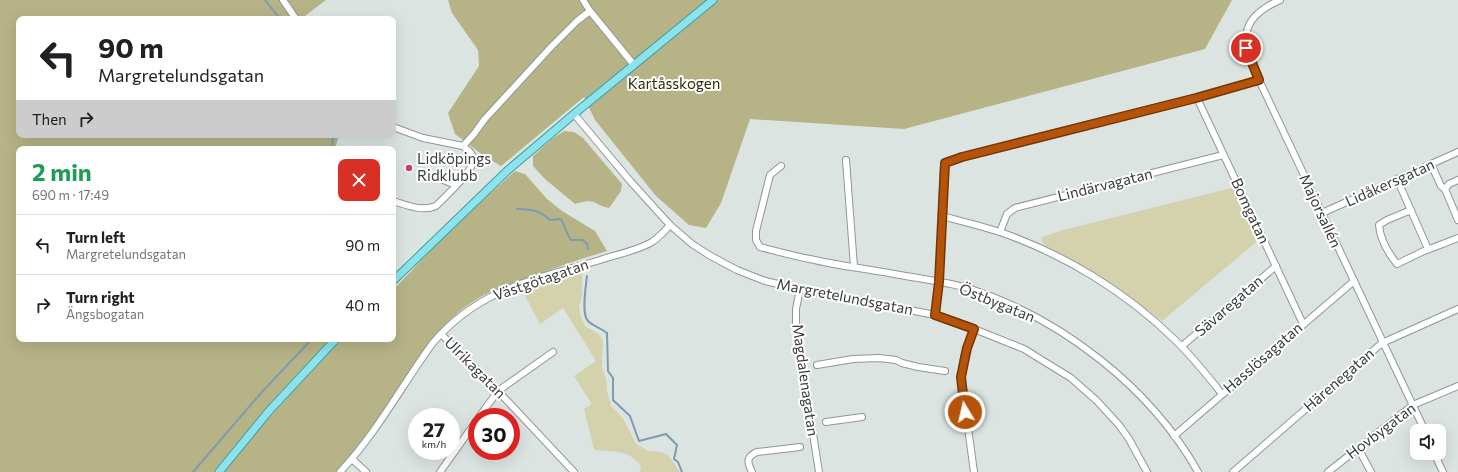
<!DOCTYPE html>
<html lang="en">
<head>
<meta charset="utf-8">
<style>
  :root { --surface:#fff; --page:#f2f2f2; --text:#202124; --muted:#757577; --line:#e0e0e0 }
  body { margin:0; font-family:Commissioner,sans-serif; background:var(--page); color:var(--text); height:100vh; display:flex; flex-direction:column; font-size:15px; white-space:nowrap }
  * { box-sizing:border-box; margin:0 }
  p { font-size:13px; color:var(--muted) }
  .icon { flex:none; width:22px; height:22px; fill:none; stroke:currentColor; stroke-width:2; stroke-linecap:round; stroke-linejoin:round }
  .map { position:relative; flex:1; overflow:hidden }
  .details { position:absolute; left:16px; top:146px; width:380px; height:196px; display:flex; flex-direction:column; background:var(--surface); border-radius:8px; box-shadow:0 4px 16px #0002 }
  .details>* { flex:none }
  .banner { position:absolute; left:16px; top:16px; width:380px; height:122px; border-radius:8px; box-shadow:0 4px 16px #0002; background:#fff; color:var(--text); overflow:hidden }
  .fabs { position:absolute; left:1410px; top:424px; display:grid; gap:8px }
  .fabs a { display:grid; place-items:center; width:36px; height:36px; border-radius:8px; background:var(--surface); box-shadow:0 4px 16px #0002; font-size:20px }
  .speed { position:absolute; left:408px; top:408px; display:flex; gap:8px; font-size:20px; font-weight:700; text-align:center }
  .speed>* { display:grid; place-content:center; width:52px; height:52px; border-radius:50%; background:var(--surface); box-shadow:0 4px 16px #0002; line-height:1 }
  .speed small { font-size:10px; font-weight:400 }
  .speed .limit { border:6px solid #d22; background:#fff; color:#111 }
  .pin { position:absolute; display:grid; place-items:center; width:34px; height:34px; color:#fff; margin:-17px; border:2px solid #fff; border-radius:50%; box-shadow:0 1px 4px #0007 }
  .me { position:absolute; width:44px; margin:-22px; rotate:351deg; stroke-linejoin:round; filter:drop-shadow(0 0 3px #0008) }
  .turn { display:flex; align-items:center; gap:14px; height:84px; padding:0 16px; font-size:18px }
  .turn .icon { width:52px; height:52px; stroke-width:2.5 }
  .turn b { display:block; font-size:28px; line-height:34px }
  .then { display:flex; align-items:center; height:38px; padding:0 16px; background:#0003; gap:8px; font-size:15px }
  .round { display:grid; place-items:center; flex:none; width:42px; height:42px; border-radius:8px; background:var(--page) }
  .head { display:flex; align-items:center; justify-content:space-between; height:68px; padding:0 16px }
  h1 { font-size:24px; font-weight:700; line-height:30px; color:#1e9e55 }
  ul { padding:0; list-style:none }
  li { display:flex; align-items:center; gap:12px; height:60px; padding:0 16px; border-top:1px solid var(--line) }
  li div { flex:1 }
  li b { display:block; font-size:15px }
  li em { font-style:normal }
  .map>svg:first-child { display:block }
  .green { fill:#d4d2ad }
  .forest { fill:#b6b387 }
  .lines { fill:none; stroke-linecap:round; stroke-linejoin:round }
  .stream { stroke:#7e9caf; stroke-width:2 }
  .minor-casing { stroke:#909795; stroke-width:8 }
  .major-casing { stroke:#3e9da6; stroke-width:9 }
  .minor { stroke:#fff; stroke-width:6 }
  .major { stroke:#8ce3ec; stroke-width:7 }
  .route-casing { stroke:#753606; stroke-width:10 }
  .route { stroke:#b45309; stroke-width:7 }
  .poi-dot { fill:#cc3f6d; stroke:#fff; stroke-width:1.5 }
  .labels { text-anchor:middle; stroke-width:4; stroke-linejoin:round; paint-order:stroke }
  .park-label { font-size:15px; fill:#2f2c07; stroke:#fff }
  .poi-label { font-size:15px; fill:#393c3b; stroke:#fff; text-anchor:start }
  .street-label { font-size:15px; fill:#393c3b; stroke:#fff }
</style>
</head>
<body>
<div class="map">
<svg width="1458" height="472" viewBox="0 0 1458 472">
  <rect width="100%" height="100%" fill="#dce4e1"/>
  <g class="green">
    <polygon points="1235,187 1260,239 1162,321 1133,299 1106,281 1082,266 1047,247 1042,242 1042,237 1063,230"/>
    <path d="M576 271 582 273V296L579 306 580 314 585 326 599 334 603 341 602 367 606 379 607 391 611 406 623 418 636 444 649 451 661 452 668 455 680 472H640L641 466C628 449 614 452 594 450L584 409 592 404 574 376 596 361 563 308 540 324 523 292 528 287Z"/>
  </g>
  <g class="forest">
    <path d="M0 0H326L301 19H19V135H339L335 149H19V339H393V284L397 286 451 229 515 171 525 174 547 199 562 211 595 231 607 251C583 258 560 266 537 275 521 281 504 286 488 293 465 304 445 323 429 342L371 430 350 458 336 472H0Z"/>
    <polygon points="448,0 1232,0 1205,49 904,129 750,119 721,203 706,228 689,225 656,196 595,120 584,97 501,166 484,156 455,134 448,113 479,66 478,50 452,13"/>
    <path d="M564 131 574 132 583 138 622 184 621 191 609 208C603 207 600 205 594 202 588 200 581 202 575 204L545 179 533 166V156L552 139Z"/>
  </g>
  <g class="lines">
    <g class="stream">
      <polyline points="265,0 280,19"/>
      <polyline points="332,149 333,135"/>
      <path d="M517 209C530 209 540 210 550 220L561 219C565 226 566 233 571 240H583L587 244 588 249"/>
      <path d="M587 276C586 286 581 314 588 321 593 326 601 328 607 333L608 371 613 378V400L630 416 639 441 666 434 677 445 674 459 678 462 682 472"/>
      <polyline points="193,472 261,393 312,339"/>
    </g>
    <g class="minor-casing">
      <g id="minor">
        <polyline points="283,0 296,19"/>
        <polyline points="583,0 590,11 634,65"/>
        <path d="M1280 0C1237 19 1241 42 1259 80L1425 431"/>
        <polyline points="1197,98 1303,324"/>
        <polyline points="574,114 631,182 670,225 692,244 709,255 737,270 765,281 800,289 935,315 974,329 1024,349 1071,378 1097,401 1119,425 1129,439 1147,472"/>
        <polyline points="393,127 423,138 463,146 474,134 484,120 551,47 577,21 590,11"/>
        <polyline points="846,160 854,267"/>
        <polyline points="1431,164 1441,186 1445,189"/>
        <path d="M781 166 770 175 756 231V240L760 247C776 251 793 256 810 259 839 266 870 269 900 275 923 279 948 282 971 289 1062 319 1151 388 1198 472"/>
        <path d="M1397 179 1428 249 1397 264C1389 254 1380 239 1379 225L1387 220 1411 210"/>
        <polyline points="443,180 456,185"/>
        <polyline points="1458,180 1449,184 1445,189 1458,220"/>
        <path d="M393 201C407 205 422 212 436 206 444 198 473 171 473 161 474 154 468 150 463 146"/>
        <polyline points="1322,213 1458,152"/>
        <path d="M942 216C961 221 981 226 1000 232 1064 254 1126 292 1174 339 1192 356 1207 375 1222 394"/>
        <polyline points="1000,232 1007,214 1015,208 1223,155"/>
        <polyline points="1427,250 1458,238"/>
        <polyline points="800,289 796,309 796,325 819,472"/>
        <polyline points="935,315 939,282 944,166 948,161 1197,98 1259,80"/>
        <polyline points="974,329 964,357 961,377 974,472"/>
        <polyline points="441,334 498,391 574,472"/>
        <polyline points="1182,346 1276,266"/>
        <polyline points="817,365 853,359 879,358 896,360 902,363 918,367 945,371"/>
        <polyline points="479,417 498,391 553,352"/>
        <polyline points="826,422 862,417"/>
        <polyline points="1174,436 1354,281"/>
        <polyline points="1358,448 1371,472"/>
        <polyline points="1434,453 1443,472"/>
        <polyline points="352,459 366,472"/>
        <path d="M340 472C376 434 401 387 432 344 479 288 534 280 600 260 617 254 637 251 652 242 659 237 665 231 670 225"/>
        <polyline points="440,472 477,420"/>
        <path d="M752 472C747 462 746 457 757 452L800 447"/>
        <polyline points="1233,472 1382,343 1458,309"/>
        <polyline points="1328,472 1413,405 1458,386"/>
      </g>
    </g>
    <g class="major-casing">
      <g id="major">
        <polyline points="393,281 508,170 574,114 713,0"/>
        <polyline points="219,472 269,411 336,339"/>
      </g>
    </g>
    <use href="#minor" class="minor"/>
    <use href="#major" class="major"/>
  </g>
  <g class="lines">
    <g class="route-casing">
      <polyline id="route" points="965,412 961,377 967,348 974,329 935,315 939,282 945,163 962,157 1196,98 1259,80 1246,48"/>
    </g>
    <use href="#route" class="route"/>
  </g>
  <circle class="poi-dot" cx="409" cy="168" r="4"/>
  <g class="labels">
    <g class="park-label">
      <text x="674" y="89">Kartåsskogen</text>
    </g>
    <g class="poi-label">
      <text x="417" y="164">Lidköpings<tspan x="417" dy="17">Ridklubb</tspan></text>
    </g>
    <g class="street-label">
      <text transform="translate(1390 183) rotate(-24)" y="5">Lidåkersgatan</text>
      <text transform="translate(1105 185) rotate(-14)" y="5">Lindärvagatan</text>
      <text transform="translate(1250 211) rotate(65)" y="5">Bomgatan</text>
      <text transform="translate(1320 211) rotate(65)" y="5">Majorsallén</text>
      <text transform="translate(541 280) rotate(-19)" y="5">Västgötagatan</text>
      <text transform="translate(845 297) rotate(11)" y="5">Margretelundsgatan</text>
      <text transform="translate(997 303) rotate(22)" y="5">Östbygatan</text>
      <text transform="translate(1229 306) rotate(-41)" y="5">Sävaregatan</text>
      <text transform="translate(1263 358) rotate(-41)" y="5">Hasslösagatan</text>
      <text transform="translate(475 368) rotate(45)" y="5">Ulrikagatan</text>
      <text transform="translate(805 380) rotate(82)" y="5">Magdalenagatan</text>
      <text transform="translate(1339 380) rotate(-41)" y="5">Härenegatan</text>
      <text transform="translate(1381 431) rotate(-37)" y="5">Hovbygatan</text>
    </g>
  </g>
</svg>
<div class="fabs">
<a><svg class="icon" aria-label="sound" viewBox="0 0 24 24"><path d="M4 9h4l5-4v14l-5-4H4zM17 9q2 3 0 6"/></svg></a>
</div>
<div class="speed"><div>27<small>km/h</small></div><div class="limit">30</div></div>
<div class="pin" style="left:1246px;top:48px;background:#d93025"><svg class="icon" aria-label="arrive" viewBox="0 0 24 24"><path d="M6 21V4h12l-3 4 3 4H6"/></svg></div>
<svg class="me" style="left:965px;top:412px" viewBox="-20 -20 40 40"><circle r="17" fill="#b45309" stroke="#fff" stroke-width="3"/><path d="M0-11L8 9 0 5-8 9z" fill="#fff"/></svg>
<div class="banner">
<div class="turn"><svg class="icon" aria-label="left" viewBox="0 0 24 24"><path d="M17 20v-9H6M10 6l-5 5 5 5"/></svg><div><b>90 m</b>Margretelundsgatan</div></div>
<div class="then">Then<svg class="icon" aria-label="right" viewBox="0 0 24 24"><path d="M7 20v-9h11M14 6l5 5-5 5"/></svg></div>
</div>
<section class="details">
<div class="head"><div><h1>2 min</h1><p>690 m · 17:49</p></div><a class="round" style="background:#d93025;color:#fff"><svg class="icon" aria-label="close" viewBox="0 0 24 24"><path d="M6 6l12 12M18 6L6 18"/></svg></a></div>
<ul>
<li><svg class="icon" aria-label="left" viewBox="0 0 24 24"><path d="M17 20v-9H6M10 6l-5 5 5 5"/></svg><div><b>Turn left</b><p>Margretelundsgatan</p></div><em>90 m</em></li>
<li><svg class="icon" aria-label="right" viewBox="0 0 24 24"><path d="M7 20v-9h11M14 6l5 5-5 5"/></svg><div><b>Turn right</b><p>Ängsbogatan</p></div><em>40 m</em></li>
</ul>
</section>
</div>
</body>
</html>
